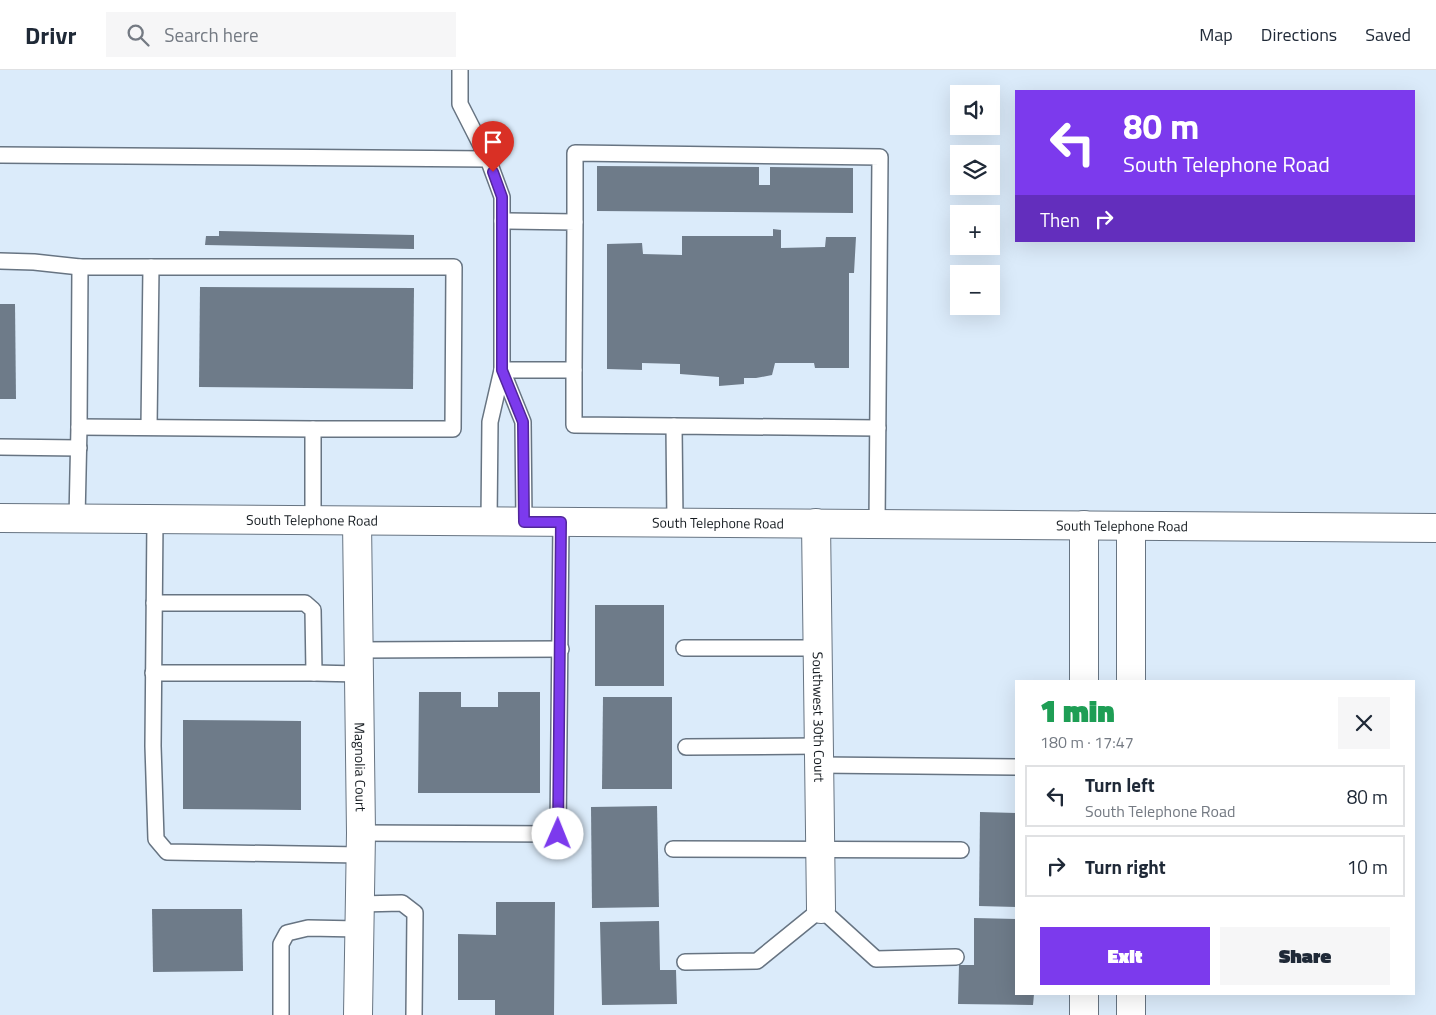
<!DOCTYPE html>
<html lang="en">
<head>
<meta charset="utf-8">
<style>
  :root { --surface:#fff; --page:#f6f6f7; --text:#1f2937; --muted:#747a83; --line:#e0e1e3; --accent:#7c3aed }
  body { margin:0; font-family:"Titillium Web",sans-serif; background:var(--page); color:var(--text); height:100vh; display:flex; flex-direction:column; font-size:19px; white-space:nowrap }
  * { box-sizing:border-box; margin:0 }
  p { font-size:16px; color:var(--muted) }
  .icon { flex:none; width:28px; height:28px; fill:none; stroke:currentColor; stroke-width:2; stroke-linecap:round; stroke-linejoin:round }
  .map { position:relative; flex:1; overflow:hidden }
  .drawer { position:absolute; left:1015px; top:610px; width:400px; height:315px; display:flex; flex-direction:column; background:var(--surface); border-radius:0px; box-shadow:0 5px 20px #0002 }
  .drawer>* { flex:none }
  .top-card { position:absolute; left:1015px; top:20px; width:400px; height:152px; border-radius:0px; box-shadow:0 5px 20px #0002; background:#7c3aed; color:#fff; overflow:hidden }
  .tools { position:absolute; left:950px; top:15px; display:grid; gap:10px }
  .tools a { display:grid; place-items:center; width:50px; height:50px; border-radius:0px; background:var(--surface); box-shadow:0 5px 20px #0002; font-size:25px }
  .pin { position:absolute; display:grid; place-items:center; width:42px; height:42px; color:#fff; margin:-51px -21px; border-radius:50% 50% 50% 0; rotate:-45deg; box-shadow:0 0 5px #0007 }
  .pin .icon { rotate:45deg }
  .me { position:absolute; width:55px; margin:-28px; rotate:1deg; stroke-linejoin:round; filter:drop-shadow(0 0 4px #0008) }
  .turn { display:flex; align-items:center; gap:18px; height:105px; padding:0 25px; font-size:22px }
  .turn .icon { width:65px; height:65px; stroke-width:2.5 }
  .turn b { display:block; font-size:35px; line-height:42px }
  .then { display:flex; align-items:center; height:48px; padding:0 25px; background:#0003; gap:10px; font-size:19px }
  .round { display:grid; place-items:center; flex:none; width:52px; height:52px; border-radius:0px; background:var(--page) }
  .overview { display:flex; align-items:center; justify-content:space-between; height:85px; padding:0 25px }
  h1 { font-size:30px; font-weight:800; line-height:38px; color:#1e9e55 }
  .action { display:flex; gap:10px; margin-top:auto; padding:10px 25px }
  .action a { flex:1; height:58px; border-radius:0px; background:var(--accent); color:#fff; font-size:20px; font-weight:800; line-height:58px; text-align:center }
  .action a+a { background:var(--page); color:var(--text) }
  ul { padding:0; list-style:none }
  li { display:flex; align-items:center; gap:15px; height:62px; margin:0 10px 8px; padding:0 15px; border:2px solid var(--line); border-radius:0px }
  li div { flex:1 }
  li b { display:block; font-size:19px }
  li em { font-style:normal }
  header { display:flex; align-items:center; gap:30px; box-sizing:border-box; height:70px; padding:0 25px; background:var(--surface); border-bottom:1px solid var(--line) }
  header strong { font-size:24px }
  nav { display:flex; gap:28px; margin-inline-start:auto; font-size:18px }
  .search { width:350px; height:45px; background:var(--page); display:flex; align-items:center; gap:12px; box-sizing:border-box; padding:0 18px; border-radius:0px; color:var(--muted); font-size:19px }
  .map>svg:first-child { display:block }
  .building { fill:#6e7b89 }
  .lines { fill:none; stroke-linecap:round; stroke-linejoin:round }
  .service-casing { stroke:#677482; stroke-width:18 }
  .minor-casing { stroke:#677482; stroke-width:30 }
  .secondary-casing { stroke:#677482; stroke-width:30 }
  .service { stroke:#fff; stroke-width:15 }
  .minor { stroke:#fff; stroke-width:28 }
  .secondary { stroke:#fff; stroke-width:28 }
  .route-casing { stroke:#51269a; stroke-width:12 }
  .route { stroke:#7c3aed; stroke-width:9 }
  .labels { text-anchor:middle; stroke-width:4.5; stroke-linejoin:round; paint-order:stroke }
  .street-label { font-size:14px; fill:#151b20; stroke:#f0f7fd }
</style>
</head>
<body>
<header>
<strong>Drivr</strong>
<div class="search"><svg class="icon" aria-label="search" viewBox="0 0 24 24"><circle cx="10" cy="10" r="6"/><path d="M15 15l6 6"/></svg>Search here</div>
<nav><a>Map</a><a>Directions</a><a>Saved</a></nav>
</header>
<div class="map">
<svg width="1436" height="945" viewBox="0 0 1436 945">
  <rect width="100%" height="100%" fill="#dbebfa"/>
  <g class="building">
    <polygon points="597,96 759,97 759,115 770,115 770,97 853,98 853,143 597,141"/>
    <polygon points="773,159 781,160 781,178 825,177 826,167 856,167 854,203 849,203 849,298 815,298 814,293 775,293 772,305 756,308 744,308 744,314 719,316 719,307 680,304 680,294 642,293 642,300 607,299 607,174 642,173 643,184 682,185 682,166 773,166"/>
    <polygon points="219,161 414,165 414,179 205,175 206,166 219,166"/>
    <polygon points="200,217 414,218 413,319 199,317"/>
    <polygon points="0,234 15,234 16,329 0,329"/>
    <rect x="595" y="535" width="69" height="81"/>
    <polygon points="419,622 461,622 461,637 498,637 498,622 540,622 540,723 418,723"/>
    <polygon points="603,627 672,627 672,719 602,719"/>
    <polygon points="183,650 301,651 301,740 183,739"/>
    <polygon points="657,736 659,837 592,838 591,737"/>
    <polygon points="980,742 1016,743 1016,837 979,836"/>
    <polygon points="496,832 555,832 554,945 495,945 495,930 458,930 458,864 496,865"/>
    <polygon points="152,839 242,839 243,901 153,902"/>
    <polygon points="974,848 1016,849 1016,924 1034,924 1033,935 958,934 959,895 974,895"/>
    <polygon points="659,851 660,900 676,900 677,934 602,935 600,852"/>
  </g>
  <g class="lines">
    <g class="service-casing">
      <g id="service">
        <polyline points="460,0 460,34 488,89 502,127 502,300 490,352 489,451"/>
        <polyline points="0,85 488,89"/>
        <polyline points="502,151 575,152 574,300 502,300"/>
        <polyline points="575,152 575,83 880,87 877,454"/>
        <polyline points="0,191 34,192 80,197 454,197 453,359 313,359 79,357"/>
        <polyline points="502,300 523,352 524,452"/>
        <polyline points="574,300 574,355 674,356"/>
        <polyline points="149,357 151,197"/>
        <polyline points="0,377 79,378"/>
        <polyline points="77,449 79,357 80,197"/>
        <polyline points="155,449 153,676 156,769 167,782 361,785"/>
        <polyline points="313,450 313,359"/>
        <polyline points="675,452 674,356 878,358"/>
        <polyline points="684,578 818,578"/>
        <polyline points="359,580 561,579"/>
        <polyline points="153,603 314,603 313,540 305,533 154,533"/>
        <polyline points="314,603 359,604"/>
        <polyline points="686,677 819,676"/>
        <polyline points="819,695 1016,697"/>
        <polyline points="361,763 558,764 561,452"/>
        <polyline points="673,779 961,780"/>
        <polyline points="360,834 402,833 415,843 414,945"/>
        <polyline points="685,892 757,891 821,839 876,889 956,887"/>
        <polyline points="281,945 281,874 287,863 308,858 359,859"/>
      </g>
    </g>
    <g class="minor-casing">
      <g id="minor">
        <path id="s1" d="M357 451 361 763 358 945"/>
        <path id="s2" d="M816 453 821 839"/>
        <polyline points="1084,455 1084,611"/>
        <polyline points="1131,611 1131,456"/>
        <polyline points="1131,924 1131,945"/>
        <polyline points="1084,945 1084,924"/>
      </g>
    </g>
    <g class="secondary-casing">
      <g id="secondary">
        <path id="s3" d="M0 448 1436 458"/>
      </g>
    </g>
    <use href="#service" class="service"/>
    <use href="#minor" class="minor"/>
    <use href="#secondary" class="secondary"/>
  </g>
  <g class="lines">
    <g class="route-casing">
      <polyline id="route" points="493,102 502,127 502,300 523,352 524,452 561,452 558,764"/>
    </g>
    <use href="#route" class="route"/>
  </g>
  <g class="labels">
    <g class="street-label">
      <text dy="5" stroke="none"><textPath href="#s3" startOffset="312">South Telephone Road</textPath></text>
      <text dy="5" stroke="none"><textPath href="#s3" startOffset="718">South Telephone Road</textPath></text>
      <text dy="5" stroke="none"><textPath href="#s3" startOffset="1122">South Telephone Road</textPath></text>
      <text dy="5" stroke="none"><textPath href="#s2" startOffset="194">Southwest 30th Court</textPath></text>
      <text dy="5" stroke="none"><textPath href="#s1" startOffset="246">Magnolia Court</textPath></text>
    </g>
  </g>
</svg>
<div class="tools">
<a><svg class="icon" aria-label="sound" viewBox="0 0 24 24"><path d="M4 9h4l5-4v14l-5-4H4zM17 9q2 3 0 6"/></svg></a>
<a><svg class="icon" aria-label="layers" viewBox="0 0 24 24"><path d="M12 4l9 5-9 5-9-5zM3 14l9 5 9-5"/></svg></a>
<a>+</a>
<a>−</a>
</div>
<div class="pin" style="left:493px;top:102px;background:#d93025"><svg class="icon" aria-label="arrive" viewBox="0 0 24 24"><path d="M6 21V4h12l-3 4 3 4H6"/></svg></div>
<svg class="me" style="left:558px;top:764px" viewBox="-20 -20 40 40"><circle r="19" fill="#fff"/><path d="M0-13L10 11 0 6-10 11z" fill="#7c3aed"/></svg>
<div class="top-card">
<div class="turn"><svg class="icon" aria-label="left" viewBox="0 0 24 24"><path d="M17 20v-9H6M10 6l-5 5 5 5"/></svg><div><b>80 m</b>South Telephone Road</div></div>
<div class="then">Then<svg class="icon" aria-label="right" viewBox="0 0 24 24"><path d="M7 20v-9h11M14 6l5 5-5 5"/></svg></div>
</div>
<section class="drawer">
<div class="overview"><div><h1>1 min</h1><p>180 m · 17:47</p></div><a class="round"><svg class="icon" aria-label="close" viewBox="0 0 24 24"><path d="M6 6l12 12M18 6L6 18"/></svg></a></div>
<ul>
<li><svg class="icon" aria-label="left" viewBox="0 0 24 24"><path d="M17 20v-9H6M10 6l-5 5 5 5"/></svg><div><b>Turn left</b><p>South Telephone Road</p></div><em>80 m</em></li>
<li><svg class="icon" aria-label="right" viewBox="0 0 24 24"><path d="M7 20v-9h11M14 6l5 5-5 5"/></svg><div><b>Turn right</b></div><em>10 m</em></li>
</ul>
<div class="action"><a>Exit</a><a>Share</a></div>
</section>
</div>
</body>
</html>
